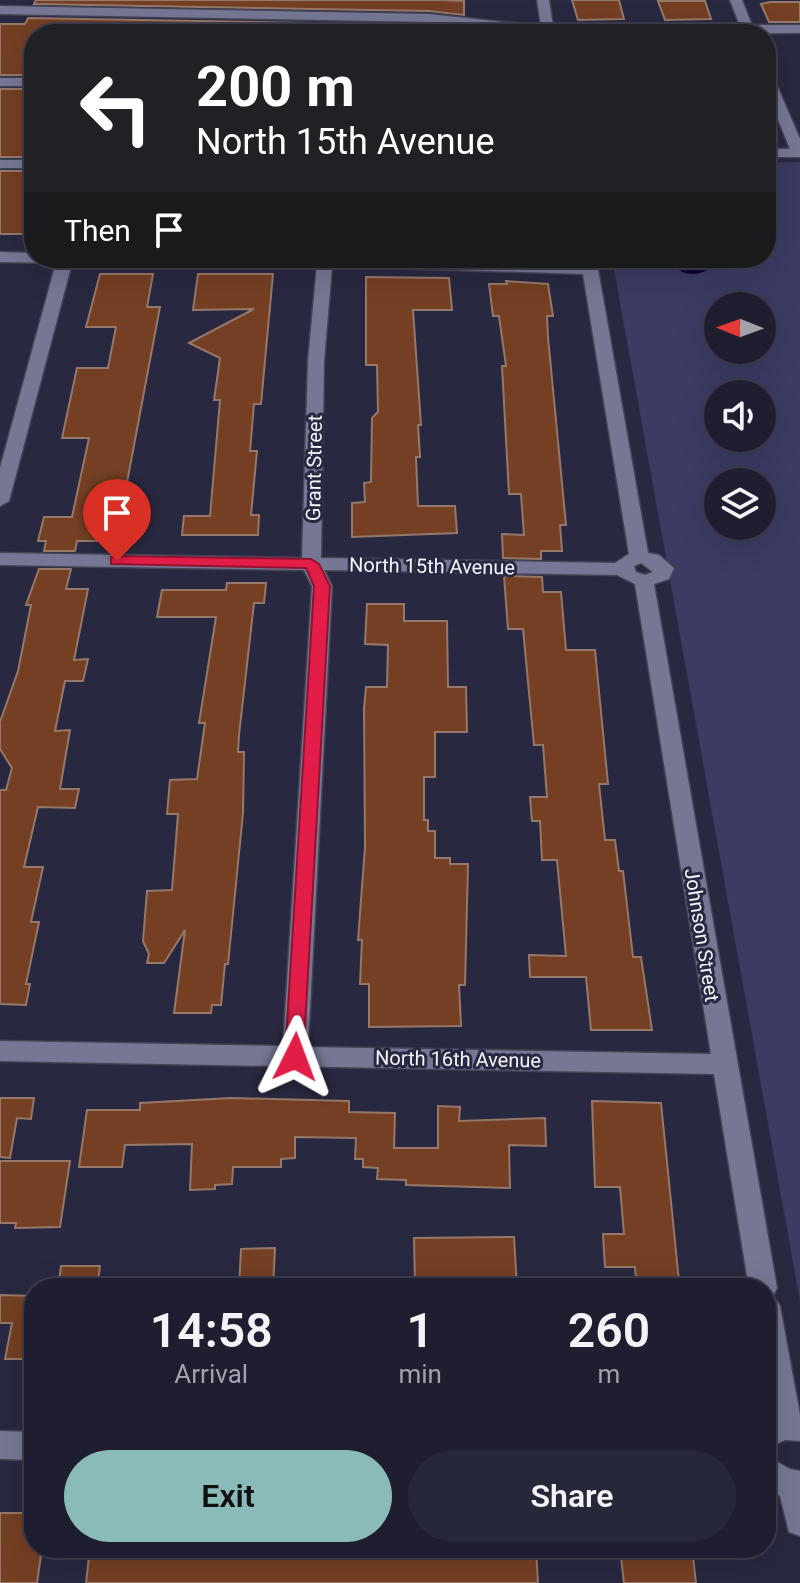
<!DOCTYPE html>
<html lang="en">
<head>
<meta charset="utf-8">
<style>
  :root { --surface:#1e1e30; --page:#262738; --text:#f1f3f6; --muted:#a1a2ab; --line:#3c3c4c; --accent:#8bbbb9 }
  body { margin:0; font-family:Roboto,sans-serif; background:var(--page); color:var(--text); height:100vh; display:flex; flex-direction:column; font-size:30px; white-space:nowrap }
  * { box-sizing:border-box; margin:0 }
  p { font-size:26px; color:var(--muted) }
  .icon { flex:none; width:44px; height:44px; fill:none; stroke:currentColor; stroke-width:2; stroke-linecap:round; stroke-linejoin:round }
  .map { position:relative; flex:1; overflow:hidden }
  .panel { position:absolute; left:24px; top:1278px; width:752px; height:280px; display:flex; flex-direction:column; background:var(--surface); border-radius:32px; box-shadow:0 8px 32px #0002,0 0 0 2px var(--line) }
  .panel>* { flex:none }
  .guide { position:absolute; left:24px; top:24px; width:752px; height:244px; border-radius:32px; box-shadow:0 8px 32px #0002,0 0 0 2px var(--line); background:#202124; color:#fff; overflow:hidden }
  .needle { width:52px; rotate:271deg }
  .controls { position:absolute; left:704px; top:292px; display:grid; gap:16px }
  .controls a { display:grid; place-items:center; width:72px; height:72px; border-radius:50%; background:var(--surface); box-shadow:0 8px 32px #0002,0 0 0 2px var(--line); font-size:40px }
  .pin { position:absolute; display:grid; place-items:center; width:68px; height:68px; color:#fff; margin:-82px -34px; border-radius:50% 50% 50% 0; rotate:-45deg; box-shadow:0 0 8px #0007 }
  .pin .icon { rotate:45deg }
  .me { position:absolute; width:88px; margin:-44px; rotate:3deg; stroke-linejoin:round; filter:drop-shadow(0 0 6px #0008) }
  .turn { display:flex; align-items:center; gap:28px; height:168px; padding:0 40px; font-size:36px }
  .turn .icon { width:104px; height:104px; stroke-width:2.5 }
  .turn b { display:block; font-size:56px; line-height:68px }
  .then { display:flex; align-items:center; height:76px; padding:0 40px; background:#0003; gap:16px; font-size:30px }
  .eta { display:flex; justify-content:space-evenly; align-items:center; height:136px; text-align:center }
  .eta b { font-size:48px; font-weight:600; line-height:56px }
  .button { display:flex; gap:16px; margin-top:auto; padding:16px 40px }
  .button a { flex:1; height:92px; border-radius:48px; background:var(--accent); color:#111; font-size:32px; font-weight:600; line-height:92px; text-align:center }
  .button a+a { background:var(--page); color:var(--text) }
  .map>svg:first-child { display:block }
  .green { fill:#3b3b63; fill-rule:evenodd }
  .water { fill:#0e0633 }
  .building { fill:#743f23; stroke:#96786a; stroke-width:2 }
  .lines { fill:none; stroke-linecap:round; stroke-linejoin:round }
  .minor-casing { stroke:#434356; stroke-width:3 }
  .minor { fill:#757794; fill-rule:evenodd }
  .route { fill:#e11d48; stroke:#92132f; stroke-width:2 }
  .labels { text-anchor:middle; stroke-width:6; stroke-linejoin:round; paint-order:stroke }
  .street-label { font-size:20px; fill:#f3f4fe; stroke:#282840 }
</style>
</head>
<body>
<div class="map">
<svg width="800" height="1583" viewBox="0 0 800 1583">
  <rect width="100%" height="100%" fill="#282840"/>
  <path class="green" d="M800 162V1301L612 258H766V163ZM718 306H762V350H718ZM718 394H762V438H718ZM718 482H762V526H718Z"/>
  <path class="water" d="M674 258H723C710 273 687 282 672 264Z"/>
  <g class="building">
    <polygon points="36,0 442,0 464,1 464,15 429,11 34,4"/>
    <polygon points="572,0 619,0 624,19 578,20"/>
    <polygon points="658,1 705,1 711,19 665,20"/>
    <polygon points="770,2 800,2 800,22 769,22 761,4"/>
    <polygon points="28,18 429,25 463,29 463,34 34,34 34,75 0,75 0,24 25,24"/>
    <rect x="0" y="89" width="34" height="68"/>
    <rect x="0" y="171" width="34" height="63"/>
    <polygon points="100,274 153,274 147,307 160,307 116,541 77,541 75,551 44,551 46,541 38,541 44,517 72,517 89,438 62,438 77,368 108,368 116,327 86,327"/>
    <polygon points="198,274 273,274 261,404 254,404 250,451 257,451 251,515 259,515 258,535 182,535 184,516 210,516 220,400 214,400 220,358 189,343 254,309 193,310"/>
    <polygon points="366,277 449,278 452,310 413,310 421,425 418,425 420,457 416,457 418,506 455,506 457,533 352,537 352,503 365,502 364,483 371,482 372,418 378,412 377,365 366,365"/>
    <polygon points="506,281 548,284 553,316 547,316 548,337 566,525 560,525 562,551 541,551 541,559 503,558 502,534 524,535 521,494 509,494 502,366 506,366 499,316 493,316 489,284 507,284"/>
    <polygon points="39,569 71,569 66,589 88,589 74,660 88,659 83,681 65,681 55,731 70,730 60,789 79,789 75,808 38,807 24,867 43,867 31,922 39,922 26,984 30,984 26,1005 0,1004 0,790 6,790 12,768 0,749 0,722 18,671 31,605 26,605"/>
    <polygon points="504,576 542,577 543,592 561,592 566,650 595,650 608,784 599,784 605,840 615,840 619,871 623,871 633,957 641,957 652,1030 591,1030 586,977 530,977 529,955 566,956 557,860 542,860 540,821 532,821 530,797 547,797 543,745 534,745 523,629 508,629"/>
    <polygon points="227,583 266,583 264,603 254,603 239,735 238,752 244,752 243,813 228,964 225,964 221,1005 212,1005 211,1013 174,1013 185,930 164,963 147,963 149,954 143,941 147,891 172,890 178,814 167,814 170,780 197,779 205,723 199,723 216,617 157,617 162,590 226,590"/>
    <polygon points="367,604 404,604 404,621 447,621 448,687 466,687 467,732 435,732 435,777 424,777 424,820 428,820 428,831 435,831 435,858 450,858 450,864 468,864 465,985 459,985 461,1026 369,1027 369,984 360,984 362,940 358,940 365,847 364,708 366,687 387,687 388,645 365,644"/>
    <polygon points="0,1098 34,1098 31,1119 17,1118 10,1158 0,1157"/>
    <polygon points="231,1098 349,1101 349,1112 395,1113 394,1148 438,1148 438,1106 460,1107 459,1121 545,1118 546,1146 509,1145 510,1188 406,1185 406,1180 377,1179 378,1168 363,1167 363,1159 355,1159 356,1138 295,1137 295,1158 281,1159 281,1167 233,1167 232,1184 215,1185 215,1189 190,1190 192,1144 125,1145 122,1167 79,1167 87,1110 140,1110 140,1103"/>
    <polygon points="592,1101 661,1103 679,1281 636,1280 635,1267 605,1267 603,1234 624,1234 620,1187 595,1187"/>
    <polygon points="0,1161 70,1161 60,1227 15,1228 16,1223 0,1223"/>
    <polygon points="514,1237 517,1288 415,1287 414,1238"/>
    <polygon points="275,1248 273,1288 239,1288 241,1249"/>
    <polygon points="61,1266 100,1266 97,1288 58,1288"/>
    <polygon points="0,1295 34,1296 34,1359 5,1359 12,1323 0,1323"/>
    <polygon points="0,1513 34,1513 34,1548 42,1548 37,1583 0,1583"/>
    <polygon points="90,1548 536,1548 538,1583 86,1583"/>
    <polygon points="620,1548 692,1548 696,1583 624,1583"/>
  </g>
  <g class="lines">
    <g class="minor-casing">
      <g id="minor">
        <polygon points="537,0 549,0 553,26 740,26 730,0 742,0 752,25 800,25 800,33 542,34 429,22 0,14 0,6 429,14 541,26"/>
        <polygon points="766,70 772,74 800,139 800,157 766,157 766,149 790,149 766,90"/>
        <rect x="0" y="78" width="34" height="8"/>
        <rect x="0" y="160" width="34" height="8"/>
        <path d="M0 252 34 253V258H372L582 265 580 258H596L648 553 659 555 674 568 669 579 654 584 777 1288 773 1296 780 1306 800 1415V1441L785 1440 766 1448V1419L770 1417 766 1391V1288H749L714 1074 0 1061V1041L283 1046 312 586 304 570 0 565V553L302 558 308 361 317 265 72 263 9 501 0 506V468L56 263 0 262ZM332 266 583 274 629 554 615 563 321 558 324 361ZM641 563 653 572 645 575 636 572 634 566ZM324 570 617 575 635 584 711 1054 308 1047 332 586Z"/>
        <polygon points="0,1431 34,1432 34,1460 0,1459"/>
        <polygon points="766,1456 790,1469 800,1471 800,1536 789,1532 780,1496 766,1488"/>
      </g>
    </g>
    <use href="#minor" class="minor"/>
  </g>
  <polygon class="route" points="117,556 311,559 319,564 330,586 303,1062 295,1065 285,1057 314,586 306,568 111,564 111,557"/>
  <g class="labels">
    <g class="street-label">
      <text transform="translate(314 468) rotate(-89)" y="7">Grant Street</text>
      <text transform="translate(432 566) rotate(1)" y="7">North 15th Avenue</text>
      <text transform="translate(702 935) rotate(81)" y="7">Johnson Street</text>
      <text transform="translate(458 1059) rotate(1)" y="7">North 16th Avenue</text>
    </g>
  </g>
</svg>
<div class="controls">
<a><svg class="needle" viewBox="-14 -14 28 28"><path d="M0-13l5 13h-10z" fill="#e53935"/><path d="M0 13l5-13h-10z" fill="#a1a2ab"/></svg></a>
<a><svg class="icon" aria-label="sound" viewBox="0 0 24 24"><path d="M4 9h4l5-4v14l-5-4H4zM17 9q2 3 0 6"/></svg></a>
<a><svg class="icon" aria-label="layers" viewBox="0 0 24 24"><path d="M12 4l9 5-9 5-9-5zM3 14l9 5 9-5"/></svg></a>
</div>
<div class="pin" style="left:117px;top:561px;background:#d93025"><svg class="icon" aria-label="arrive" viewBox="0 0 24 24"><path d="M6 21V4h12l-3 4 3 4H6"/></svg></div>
<svg class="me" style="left:295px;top:1057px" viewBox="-20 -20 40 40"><path d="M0-17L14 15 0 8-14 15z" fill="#e11d48" stroke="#fff" stroke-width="4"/></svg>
<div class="guide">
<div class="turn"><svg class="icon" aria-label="left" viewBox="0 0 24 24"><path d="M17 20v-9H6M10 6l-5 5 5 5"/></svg><div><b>200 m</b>North 15th Avenue</div></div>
<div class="then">Then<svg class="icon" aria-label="arrive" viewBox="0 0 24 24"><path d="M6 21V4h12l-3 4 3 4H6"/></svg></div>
</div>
<section class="panel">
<div class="eta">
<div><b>14:58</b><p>Arrival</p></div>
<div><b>1</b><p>min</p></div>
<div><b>260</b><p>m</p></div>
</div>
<div class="button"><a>Exit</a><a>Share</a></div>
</section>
</div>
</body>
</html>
